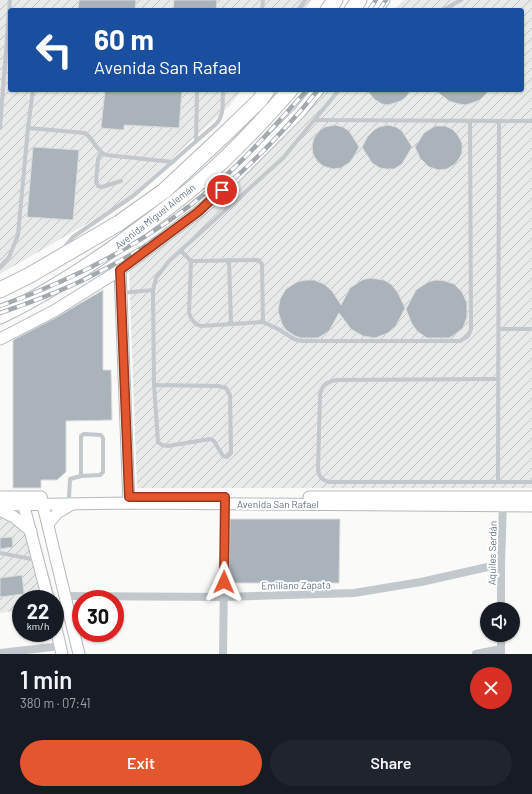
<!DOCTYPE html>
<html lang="en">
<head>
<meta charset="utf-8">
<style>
  :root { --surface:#171b24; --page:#20242c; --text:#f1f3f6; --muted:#9ea1a6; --accent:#e4572e }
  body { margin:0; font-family:Barlow,sans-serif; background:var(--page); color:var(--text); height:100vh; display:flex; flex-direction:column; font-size:15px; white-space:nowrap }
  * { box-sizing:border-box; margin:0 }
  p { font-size:13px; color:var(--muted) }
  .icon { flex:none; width:22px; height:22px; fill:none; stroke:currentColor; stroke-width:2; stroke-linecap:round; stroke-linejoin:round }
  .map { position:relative; height:654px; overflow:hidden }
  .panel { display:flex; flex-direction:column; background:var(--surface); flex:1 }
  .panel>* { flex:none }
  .hud { position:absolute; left:8px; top:8px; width:516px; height:84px; border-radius:4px; box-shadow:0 1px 3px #0004; background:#1a4fa0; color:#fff; overflow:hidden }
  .tools { position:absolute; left:480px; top:602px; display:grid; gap:8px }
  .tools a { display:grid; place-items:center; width:40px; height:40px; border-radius:50%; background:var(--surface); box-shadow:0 1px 3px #0004; font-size:20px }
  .speed { position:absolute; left:12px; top:590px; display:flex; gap:8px; font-size:20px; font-weight:700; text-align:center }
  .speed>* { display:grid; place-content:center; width:52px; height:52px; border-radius:50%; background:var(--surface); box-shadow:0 1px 3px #0004; line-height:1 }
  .speed small { font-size:10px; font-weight:400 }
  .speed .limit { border:6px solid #d22; background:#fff; color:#111 }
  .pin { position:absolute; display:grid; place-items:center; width:34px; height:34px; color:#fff; margin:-17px; border:2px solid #fff; border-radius:50%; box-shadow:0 1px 4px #0007 }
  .me { position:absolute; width:44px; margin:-22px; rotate:1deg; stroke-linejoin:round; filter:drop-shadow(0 0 3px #0008) }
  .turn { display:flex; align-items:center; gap:14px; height:84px; padding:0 20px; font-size:18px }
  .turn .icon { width:52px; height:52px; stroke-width:2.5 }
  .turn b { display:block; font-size:28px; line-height:34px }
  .round { display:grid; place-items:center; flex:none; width:42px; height:42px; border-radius:21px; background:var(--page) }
  .overview { display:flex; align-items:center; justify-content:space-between; height:68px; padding:0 20px }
  h1 { font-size:24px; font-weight:600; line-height:30px }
  .primary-button { display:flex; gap:8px; margin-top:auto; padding:8px 20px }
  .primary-button a { flex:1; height:46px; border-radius:24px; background:var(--accent); color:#fff; font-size:16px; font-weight:600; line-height:46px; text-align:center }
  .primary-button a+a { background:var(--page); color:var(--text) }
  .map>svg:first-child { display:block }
  .industrial { fill:url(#industrial-furrows) }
  .building { fill:#aab3b9; stroke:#dcdcda }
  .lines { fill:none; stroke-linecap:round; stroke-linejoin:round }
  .secondary-casing { stroke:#b3babf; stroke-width:13 }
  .highway-casing { stroke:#b4b9bd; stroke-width:17 }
  .lane { stroke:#c3c8cc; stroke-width:4 }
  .street { stroke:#c3c8cc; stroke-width:8 }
  .secondary { stroke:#fff; stroke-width:11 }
  .highway { stroke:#fff; stroke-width:15 }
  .rail-casing { stroke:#a2aab0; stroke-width:4.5 }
  .rail { stroke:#fff; stroke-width:3; stroke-dasharray:9; stroke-linecap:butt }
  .route-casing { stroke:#94391e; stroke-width:10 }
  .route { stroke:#e4572e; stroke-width:7 }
  .labels { text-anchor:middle; stroke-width:4; stroke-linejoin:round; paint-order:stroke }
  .street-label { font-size:10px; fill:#657683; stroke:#fff }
</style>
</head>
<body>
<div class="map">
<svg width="532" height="654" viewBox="0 0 532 654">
  <defs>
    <pattern id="industrial-furrows" width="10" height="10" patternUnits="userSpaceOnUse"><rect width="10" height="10" fill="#e8e9e9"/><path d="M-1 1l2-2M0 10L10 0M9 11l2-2" fill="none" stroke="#c0c1c2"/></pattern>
  </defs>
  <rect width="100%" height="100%" fill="#fafaf8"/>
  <g class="industrial">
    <polygon points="0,0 312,0 305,10 10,10 10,90 242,90 229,106 123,203 0,274"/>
    <polygon points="404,0 532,0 532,488 137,488 129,269 228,195 320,90 522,90 522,10 393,10"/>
    <polygon points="0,511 31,511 58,606 55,607 55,599 21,599 21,610 0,613"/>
  </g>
  <g class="building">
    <polygon points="79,0 136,0 135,10 78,10"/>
    <polygon points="174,0 217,0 216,10 173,10"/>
    <polygon points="105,90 182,90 179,128 124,125 124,130 101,128"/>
    <polygon points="367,90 411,90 407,96 401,101 388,105 382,104 374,99"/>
    <polygon points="435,90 490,90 480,100 466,105 459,104 449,101"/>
    <polygon points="335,125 343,127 349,131 359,147 353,158 349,163 341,168 333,169 323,166 317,161 313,154 312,146 314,138 320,130 325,127"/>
    <polygon points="388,125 396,127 402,131 412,147 402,164 394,169 386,169 380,168 372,163 362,147 368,136 374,130 379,127"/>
    <polygon points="435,126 445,126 452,129 457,134 462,143 462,153 459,159 455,164 447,169 439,170 429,167 420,158 415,147 424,133"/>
    <polygon points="33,147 79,150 73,220 27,217"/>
    <polygon points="370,278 384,280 392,285 398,293 405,308 396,326 388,333 375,338 363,336 351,329 339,313 329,331 318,338 301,338 295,336 286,330 282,324 278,311 280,299 286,289 297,282 306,280 314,280 324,284 332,291 341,305 350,288 362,280"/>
    <polygon points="436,280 445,281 454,284 462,292 467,303 467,317 463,328 454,335 449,338 427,338 424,336 417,331 412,324 406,309 416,290 428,282"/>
    <polygon points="103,290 103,370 111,370 112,420 66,421 66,472 57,480 41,480 41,488 13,488 13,340 57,317"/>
    <polygon points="230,519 340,519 339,583 229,583"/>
    <polygon points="12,537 13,547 0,549 0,538"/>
    <polygon points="22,575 24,594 0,597 0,578"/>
  </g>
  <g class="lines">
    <g class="secondary-casing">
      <g id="secondary">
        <polyline points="377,10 384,0"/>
        <polyline points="120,270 129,503"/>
        <polyline points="0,339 54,311 120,270 198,212 210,202 299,113 318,90"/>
        <polyline points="0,497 41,497"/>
        <polyline points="41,497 79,654"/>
        <polyline points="309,497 532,497"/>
        <polyline points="22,499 48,599"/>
        <polyline points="0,505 129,503 532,506"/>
        <polyline points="0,510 14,517 31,531"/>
        <polyline points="48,524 57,513 72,504"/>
        <polyline points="55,624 62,654"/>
      </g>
    </g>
    <g class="highway-casing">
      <g id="highway">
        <polyline points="328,10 335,0"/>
        <polyline points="352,10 359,0"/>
        <polyline points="0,290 30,275 119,223 164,191 225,134 259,101 267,90"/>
        <path d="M0 316C42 296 81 271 119 244 145 225 172 205 196 185 230 156 261 123 290 90"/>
      </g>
    </g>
    <g class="lane">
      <polyline points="262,10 263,0"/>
      <polyline points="298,10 305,0"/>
      <polyline points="443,10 461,0"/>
      <polyline points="315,120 532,121"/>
      <polyline points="0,127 10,0"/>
      <path d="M28 128 85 133C94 139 96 151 106 155L173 162"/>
      <polyline points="196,141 197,90"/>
      <polyline points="101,153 98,159 96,182 98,186 102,187 121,181"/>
      <path d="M62 250 73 237 133 196 216 124C225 115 222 102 223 90"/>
      <path d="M181 251 191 261 189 313C191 320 194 324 201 326L263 322 278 329 294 339 301 341H460L468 336 471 329 470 121"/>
      <polyline points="229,260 231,324"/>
      <polyline points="191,261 258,260 262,264 263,322"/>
      <polyline points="0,267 9,257 18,235 28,128 33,90"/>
      <polyline points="121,293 153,290"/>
      <polyline points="499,329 532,329"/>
      <path d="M498 379 336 380C327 382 321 385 320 396L318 470C319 477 322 480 329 482H532"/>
      <polyline points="154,385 218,386 226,388 230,395 231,453 227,457 223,456 214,441 210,439 168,446 162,445 158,442 154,385 153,290 156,278 169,261 283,158 339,90"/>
      <polyline points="498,482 499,121"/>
      <polyline points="69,497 70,479 81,476 81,436 84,434 101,435 103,438 103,472 100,475 81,476"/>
      <polyline points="0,553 37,560"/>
    </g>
    <g class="street">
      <polyline points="64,596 224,597 354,593 421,582 501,564"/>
      <polyline points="501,609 501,564 503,502"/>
      <polyline points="501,635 501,653"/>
      <polyline points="0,653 61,646"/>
      <polyline points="223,654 225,497"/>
      <polyline points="476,654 501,649"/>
    </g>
    <use href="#secondary" class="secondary"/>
    <use href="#highway" class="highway"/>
    <g class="rail-casing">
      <g id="rail">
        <polyline points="369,10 376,0"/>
        <polyline points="379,10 386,0"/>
        <path d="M0 306C78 278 151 240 214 186 248 157 277 123 307 90"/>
        <path d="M0 313C32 302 65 290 95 274 182 231 257 165 318 90"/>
      </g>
    </g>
    <use href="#rail" class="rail"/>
  </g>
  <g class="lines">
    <g class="route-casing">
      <polyline id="route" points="222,190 198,212 120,270 129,497 225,497 224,582"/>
    </g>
    <use href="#route" class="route"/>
  </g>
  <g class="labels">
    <g class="street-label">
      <text transform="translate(155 216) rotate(-38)" y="4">Avenida Miguel Alemán</text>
      <text x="278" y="508">Avenida San Rafael</text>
      <text transform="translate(492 553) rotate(-89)" y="4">Aquiles Serdán</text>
      <text transform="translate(296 585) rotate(-1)" y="4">Emiliano Zapata</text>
    </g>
  </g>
</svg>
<div class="tools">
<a><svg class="icon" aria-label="sound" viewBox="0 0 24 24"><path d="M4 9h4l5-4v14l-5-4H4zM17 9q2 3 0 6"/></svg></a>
</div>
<div class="speed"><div>22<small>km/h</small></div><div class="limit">30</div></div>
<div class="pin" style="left:222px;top:190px;background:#d93025"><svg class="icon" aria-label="arrive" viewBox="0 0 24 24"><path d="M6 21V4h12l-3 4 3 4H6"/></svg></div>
<svg class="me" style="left:224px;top:582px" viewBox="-20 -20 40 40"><path d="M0-17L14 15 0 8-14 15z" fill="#e4572e" stroke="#fff" stroke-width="4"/></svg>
<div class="hud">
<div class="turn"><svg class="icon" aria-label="left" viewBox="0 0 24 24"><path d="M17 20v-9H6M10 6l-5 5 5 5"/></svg><div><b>60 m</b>Avenida San Rafael</div></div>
</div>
</div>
<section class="panel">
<div class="overview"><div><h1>1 min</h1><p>380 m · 07:41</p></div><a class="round" style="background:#d93025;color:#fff"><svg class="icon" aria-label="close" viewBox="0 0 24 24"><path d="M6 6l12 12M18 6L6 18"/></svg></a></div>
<div class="primary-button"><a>Exit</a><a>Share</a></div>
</section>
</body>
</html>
